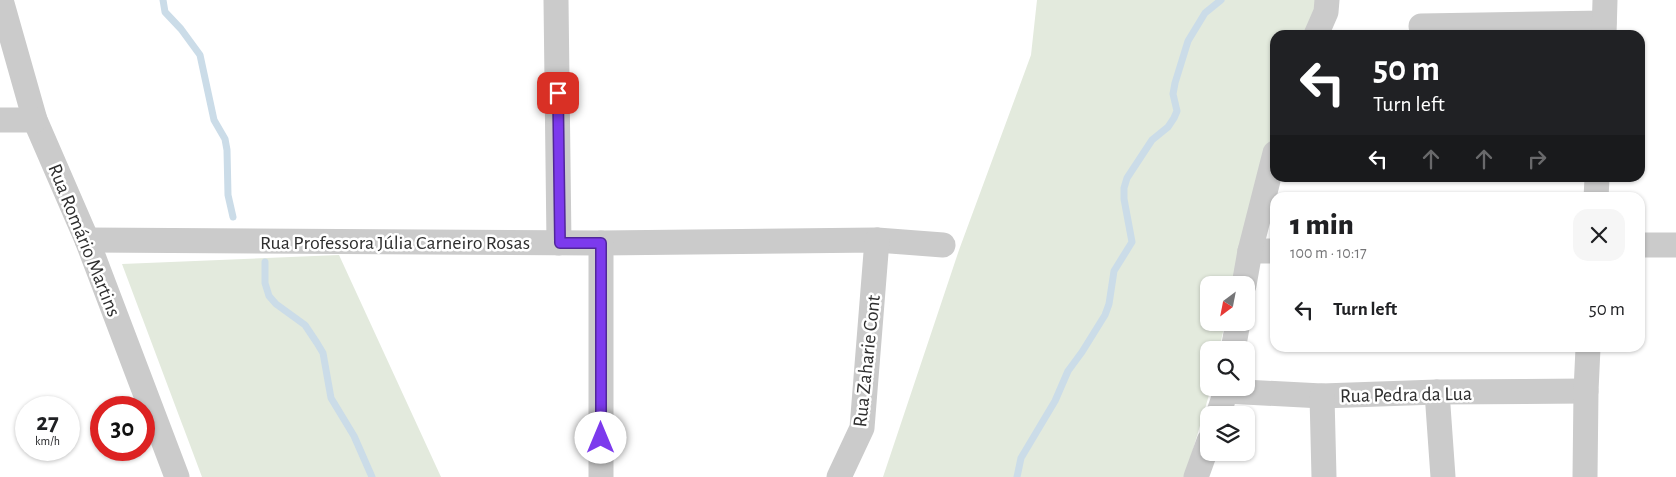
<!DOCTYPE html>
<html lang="en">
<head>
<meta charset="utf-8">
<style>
  :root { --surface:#fff; --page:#f6f6f6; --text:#202124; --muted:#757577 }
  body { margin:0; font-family:"Alegreya Sans",sans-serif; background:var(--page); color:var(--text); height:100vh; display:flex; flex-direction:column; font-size:19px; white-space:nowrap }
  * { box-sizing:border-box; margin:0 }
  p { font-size:16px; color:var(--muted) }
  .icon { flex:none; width:28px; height:28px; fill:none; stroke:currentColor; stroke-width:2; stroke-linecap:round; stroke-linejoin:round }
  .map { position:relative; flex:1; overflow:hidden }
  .details { position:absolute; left:1270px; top:192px; width:375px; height:160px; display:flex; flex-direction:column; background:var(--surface); border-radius:15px; box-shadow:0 1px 4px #0004 }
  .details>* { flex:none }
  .guide { position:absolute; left:1270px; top:30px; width:375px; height:152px; border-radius:15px; box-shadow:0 1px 4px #0004; background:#202124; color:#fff; overflow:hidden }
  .needle { width:32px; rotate:212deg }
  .tools { position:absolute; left:1200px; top:276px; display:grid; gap:10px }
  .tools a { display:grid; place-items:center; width:55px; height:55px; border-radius:10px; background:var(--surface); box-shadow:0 1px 4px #0004; font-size:25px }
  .speed { position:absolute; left:15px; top:396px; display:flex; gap:10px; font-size:25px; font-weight:700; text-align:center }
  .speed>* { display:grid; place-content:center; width:65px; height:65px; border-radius:50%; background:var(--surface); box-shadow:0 1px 4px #0004; line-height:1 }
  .speed small { font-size:12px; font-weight:400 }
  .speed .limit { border:8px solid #d22; background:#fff; color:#111 }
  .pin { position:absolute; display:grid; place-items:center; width:42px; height:42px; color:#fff; margin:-21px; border-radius:10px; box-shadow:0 2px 8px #0006 }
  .me { position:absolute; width:55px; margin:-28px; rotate:0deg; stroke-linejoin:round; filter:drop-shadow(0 0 4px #0008) }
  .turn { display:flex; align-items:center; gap:18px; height:105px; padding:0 20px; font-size:22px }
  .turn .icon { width:65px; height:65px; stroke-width:2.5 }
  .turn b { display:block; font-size:35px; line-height:42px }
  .lanes { display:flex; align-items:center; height:48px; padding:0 20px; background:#0003; justify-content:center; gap:25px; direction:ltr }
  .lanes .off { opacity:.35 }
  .round { display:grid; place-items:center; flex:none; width:52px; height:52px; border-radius:15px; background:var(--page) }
  .head { display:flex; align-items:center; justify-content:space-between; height:85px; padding:0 20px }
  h1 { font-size:30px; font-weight:800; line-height:38px }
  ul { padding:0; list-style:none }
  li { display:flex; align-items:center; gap:15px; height:65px; padding:0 20px }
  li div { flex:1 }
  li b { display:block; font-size:19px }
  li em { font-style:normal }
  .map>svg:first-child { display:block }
  .green { fill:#e3eadd }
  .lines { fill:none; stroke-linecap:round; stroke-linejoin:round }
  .stream { stroke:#cbdce8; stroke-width:7 }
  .minor { stroke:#cbcbcb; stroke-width:25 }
  .route-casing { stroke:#51269a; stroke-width:12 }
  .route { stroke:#7c3aed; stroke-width:9 }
  .labels { text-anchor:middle; stroke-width:5; stroke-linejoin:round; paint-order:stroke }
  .street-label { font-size:20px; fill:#2e2e2e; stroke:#fff }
</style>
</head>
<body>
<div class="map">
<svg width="1676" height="477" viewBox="0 0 1676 477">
  <rect width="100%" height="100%" fill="#fff"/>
  <g class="green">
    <polygon points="1037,0 1317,0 1306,35 1275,35 1275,122 1234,285 1209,285 1209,322 1225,323 1219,350 1209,350 1209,388 1211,388 1185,477 883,477 959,250 1031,55"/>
    <polygon points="339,255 441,477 202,477 122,264"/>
  </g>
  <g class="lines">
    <g class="stream">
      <polyline points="163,0 165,12 181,29 200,55 214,120 225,139 227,150 228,195 233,217"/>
      <polyline points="265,262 265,283 269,296 276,304 305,325 317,343 323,353 331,398 354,436 372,477"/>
      <polyline points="1017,477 1021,458 1055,401 1068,371 1082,352 1105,315 1109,304 1114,271 1132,242 1124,199 1124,188 1127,178 1152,140 1168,127 1174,118 1177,111 1173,94 1175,83 1188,41 1205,13 1221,0"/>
    </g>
    <g class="minor">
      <polyline points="1,0 35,120 87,240 177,477"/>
      <polyline points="556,0 559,243"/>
      <polyline points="1421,26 1604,23"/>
      <polyline points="1316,35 1326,12 1327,0"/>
      <polyline points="1604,35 1605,0"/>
      <polyline points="0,120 35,120"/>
      <polyline points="1596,198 1597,178"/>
      <polyline points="87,240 601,243 877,240 943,245"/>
      <polyline points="601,243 601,477"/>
      <polyline points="1640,245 1676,245"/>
      <polyline points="1250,251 1275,251"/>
      <polyline points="1244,285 1250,251 1275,153"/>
      <polyline points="1233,350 1238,322"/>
      <polyline points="1226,391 1322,396 1437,392 1586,391"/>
      <polyline points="1437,392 1443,477"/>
      <polyline points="1322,396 1324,477"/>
      <polyline points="1218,415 1227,388"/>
      <polyline points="839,477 862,428 877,240"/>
      <polyline points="1196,477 1209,441"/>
      <polyline points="1585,477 1586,391 1588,348"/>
    </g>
  </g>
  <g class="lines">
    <g class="route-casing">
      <polyline id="route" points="558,93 560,243 601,243 601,438"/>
    </g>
    <use href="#route" class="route"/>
  </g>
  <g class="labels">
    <g class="street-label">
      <text transform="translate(85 240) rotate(68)" y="7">Rua Romário Martins</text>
      <text x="395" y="249">Rua Professora Júlia Carneiro Rosas</text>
      <text transform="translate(866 361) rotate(-84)" y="7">Rua Zaharie Cont</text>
      <text transform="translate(1406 394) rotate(-1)" y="7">Rua Pedra da Lua</text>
    </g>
  </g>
</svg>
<div class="tools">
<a><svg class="needle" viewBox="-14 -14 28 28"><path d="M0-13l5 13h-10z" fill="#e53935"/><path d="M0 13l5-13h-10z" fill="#757577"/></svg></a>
<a><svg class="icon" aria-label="search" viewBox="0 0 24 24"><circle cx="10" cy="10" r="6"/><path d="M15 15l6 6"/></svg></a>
<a><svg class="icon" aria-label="layers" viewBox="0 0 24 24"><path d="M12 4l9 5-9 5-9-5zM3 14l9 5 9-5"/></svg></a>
</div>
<div class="speed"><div>27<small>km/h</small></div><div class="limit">30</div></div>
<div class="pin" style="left:558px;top:93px;background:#d93025"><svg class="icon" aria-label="arrive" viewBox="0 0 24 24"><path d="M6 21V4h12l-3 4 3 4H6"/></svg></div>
<svg class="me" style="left:601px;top:438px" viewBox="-20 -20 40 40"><circle r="19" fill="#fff"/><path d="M0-13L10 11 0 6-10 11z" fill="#7c3aed"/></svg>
<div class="guide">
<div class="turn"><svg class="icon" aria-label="left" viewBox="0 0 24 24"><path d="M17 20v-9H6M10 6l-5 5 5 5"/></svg><div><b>50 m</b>Turn left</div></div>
<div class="lanes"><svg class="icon" aria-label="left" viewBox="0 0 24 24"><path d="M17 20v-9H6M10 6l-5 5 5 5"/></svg><svg class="icon off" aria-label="ahead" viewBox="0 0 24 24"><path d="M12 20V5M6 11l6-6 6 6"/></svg><svg class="icon off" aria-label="ahead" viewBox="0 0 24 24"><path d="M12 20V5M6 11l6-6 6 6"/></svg><svg class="icon off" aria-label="right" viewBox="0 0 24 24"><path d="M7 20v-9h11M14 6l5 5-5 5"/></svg></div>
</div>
<section class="details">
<div class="head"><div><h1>1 min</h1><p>100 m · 10:17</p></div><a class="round"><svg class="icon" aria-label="close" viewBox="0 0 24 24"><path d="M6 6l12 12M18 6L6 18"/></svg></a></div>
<ul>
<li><svg class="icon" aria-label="left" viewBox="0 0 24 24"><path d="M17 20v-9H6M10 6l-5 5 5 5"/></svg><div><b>Turn left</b></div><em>50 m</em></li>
</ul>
</section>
</div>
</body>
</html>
